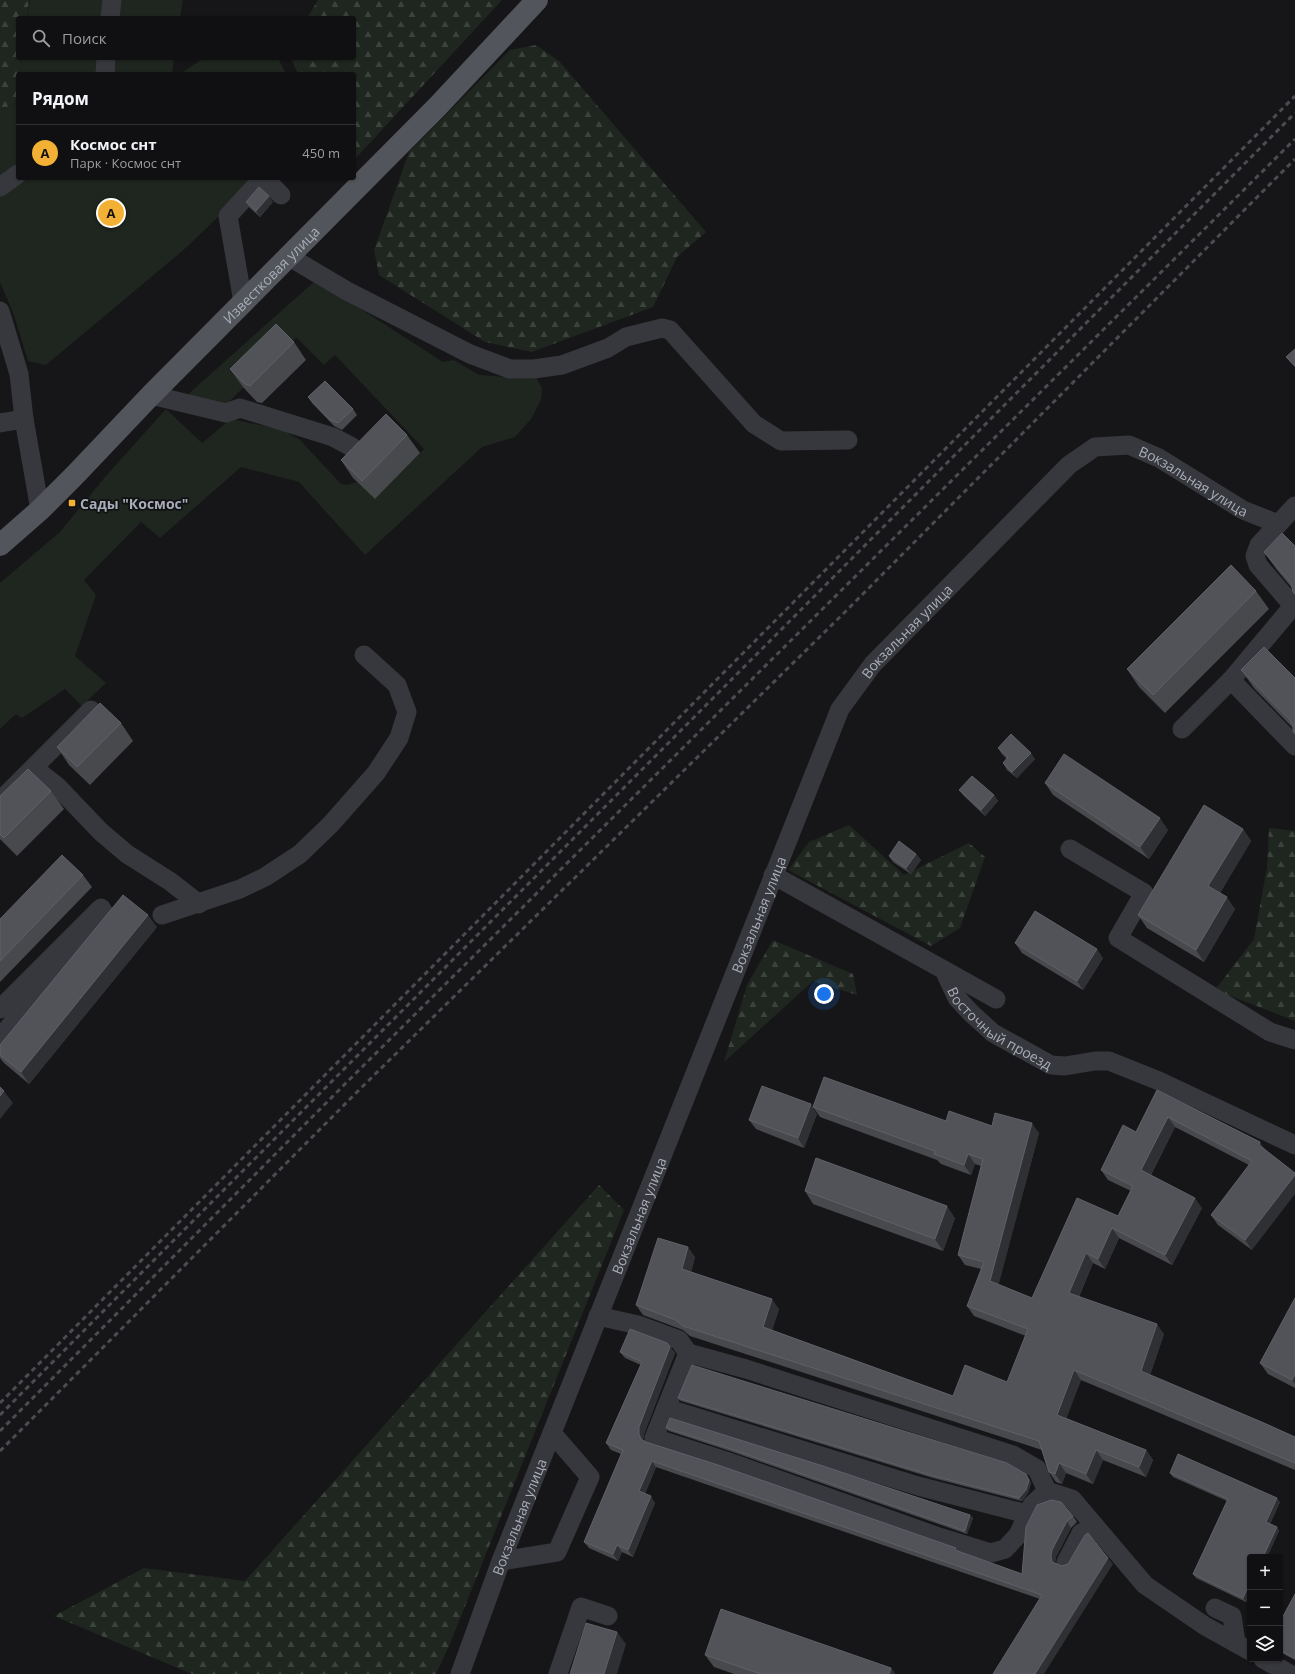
<!DOCTYPE html>
<html lang="ru">
<meta charset="utf-8">
<style>
body{margin:0;font-family:"Open Sans",sans-serif;background:#1e1e20;color:#f1f3f6}
.controls{position:absolute;right:12px;bottom:12px;display:grid;overflow:hidden;border-radius:4px;box-shadow:0 1px 3px #0004}
.controls button{width:36px;height:36px;display:grid;place-items:center;padding:0;border:0;border-bottom:1px solid #303032;background:#101012;color:#f1f3f6;font:20px sans-serif}
.you{position:absolute;left:824px;top:994px;width:14px;height:14px;margin:-10px;border:3px solid #fff;border-radius:50%;background:#1a73e8;box-shadow:0 0 0 6px #1a73e833}
.badge{display:grid;place-items:center;width:26px;height:26px;border-radius:50%;background:#f2b134;color:#111;font-size:13px;font-weight:700}
.pin{position:absolute;translate:-50% -50%;border:2px solid #fff;box-shadow:0 1px 4px #0006}
.list{margin:0;padding:0;list-style:none}
h2{display:flex;justify-content:space-between;align-items:center;height:52px;margin:0;padding:0 16px;font-size:17px}
h2 small{font-size:13px;font-weight:400;color:#9c9d9f}
.list li{display:grid;grid-template-columns:26px 1fr auto;gap:12px;align-items:center;box-sizing:border-box;height:56px;padding:0 16px;border-top:1px solid #303032}
.list b{display:block;font-size:15px;white-space:nowrap}
.list p{margin:0;font-size:13px;white-space:nowrap;color:#9c9d9f}
.list em{font-size:13px;font-style:normal;color:#9c9d9f}
.icon{flex:none;width:22px;height:22px;fill:none;stroke:currentColor;stroke-width:2;stroke-linecap:round;stroke-linejoin:round}
.map{position:relative;flex:none;width:1295px;height:1674px;overflow:hidden}
.search{position:absolute;background:#101012;box-shadow:0 1px 3px #0004;left:16px;top:16px;width:340px;height:44px;display:flex;align-items:center;gap:10px;box-sizing:border-box;padding:0 14px;border-radius:4px;color:#9c9d9f;font-size:15px}
.panel{position:absolute;background:#101012;box-shadow:0 1px 3px #0004;left:16px;top:72px;width:340px;height:108px;border-radius:4px}
.map>svg:first-child{display:block}
</style>
<div class="map">
<svg width="1295" height="1674" viewBox="0 0 1295 1674">
<defs>
<pattern id="forest-firs" width="22" height="20" patternUnits="userSpaceOnUse"><rect width="22" height="20" fill="#1e261f"/><path d="M5 1l3.5 6h-7zM16 11l3.5 6h-7z" fill="#3c433d"/></pattern>
</defs>
<rect width="100%" height="100%" fill="#161618"/>
<!-- forest -->
<path fill="url(#forest-firs)" d="M0,0H29L27,18H18V58H22L20,74H18L16,103L0,110Z
M318,0H502L354,160V74H298L291,58H354V18H307Z
M536,45L559,61L706,232L677,257L653,307L532,352L485,342L379,275L374,250L409,152L510,50Z
M849,825L904,875L969,843L985,857L960,928L931,946L788,870L809,842Z
M1269,828L1295,831V1021L1215,990L1254,939L1267,867Z
M773,940L853,974L857,995L813,981L724,1062L747,985Z
M599,1185L624,1210L449,1646L436,1674H192L54,1616L144,1568L245,1581Z"/>
<!-- garden -->
<path fill="#1e261f" d="M30,0H183L180,18H27Z
M22,58H174L172,74H20Z
M204,58H278L286,74H180Z
M18,89V178H258L187,247L46,365L28,361L14,315L0,282V110L16,103Z
M316,280L443,362L454,360L479,375L537,379L542,388L541,399L532,418L515,437L482,447L365,555L299,482L241,467L160,538L141,522L84,580L96,595L75,656L106,683L82,706L65,689L22,718L16,714L0,729V583L60,532L105,477L166,409L202,443L231,419L283,430L300,440L341,484L347,485L357,482L375,499L424,449L335,355L324,365L297,338L288,342L225,406L185,397Z"/>
<g fill="none" stroke-linecap="round" stroke-linejoin="round">
<!-- minor -->
<g stroke="#37383d" stroke-width="19">
<path d="M110,18L112,0"/>
<path d="M105,74L106,58"/>
<path d="M264,178L281,195"/>
<path d="M0,187L18,174"/>
<path d="M288,256L347,291L470,354L510,369H534L562,365L608,348L626,337L662,328L670,330L754,424L781,441L848,440"/>
<path d="M243,302L228,216L263,178"/>
<path d="M0,311L19,374L24,419L40,510"/>
<path d="M151,395L226,413L240,408L333,437L352,447"/>
<path d="M0,423L24,419"/>
<path d="M1295,506L1259,545L1255,556L1258,565L1295,608"/>
<path d="M1293,606L1231,680L1295,746"/>
<path d="M1182,729L1231,680"/>
<path d="M34,768L58,787L101,832L127,854L171,882L199,904"/>
<path d="M0,801L91,710"/>
<path d="M1070,849L1144,893L1118,938L1270,1032L1295,1040"/>
<path id="s1" d="M773,875L944,970L957,998L971,1013L993,1033L1051,1065L1065,1066L1095,1061H1109L1159,1081L1295,1145"/>
<path d="M162,915L240,889L265,877L300,854L331,824L376,773L399,738L407,712L397,685L364,655"/>
<path d="M944,970L996,999"/>
<path d="M0,1009L101,908L104,913L0,1038"/>
<path d="M598,1316L638,1325L679,1340L688,1353"/>
<path d="M666,1408L918,1486L1027,1514"/>
<path d="M1047,1491L1032,1505L1018,1535L1005,1549L991,1553L936,1536L726,1461L654,1438L688,1353L746,1369L1013,1455L1037,1469L1047,1491L1072,1499L1145,1585L1205,1626L1250,1651"/>
<path d="M501,1561L557,1552L590,1477L552,1433"/>
<path d="M1066,1562L1081,1533L1095,1526"/>
<path d="M1215,1608L1232,1616L1236,1643"/>
<path d="M1263,1659L1290,1674"/>
<path id="s2" d="M460,1674L501,1561L840,709L873,664L1069,465L1095,447L1129,445L1159,458L1243,510L1278,524"/>
<path d="M558,1674L581,1607L608,1616"/>
</g>
<!-- major -->
<path stroke="#53555c" stroke-width="22" id="s3" d="M0,545L40,510L75,475L151,395L438,106L537,0"/>
<!-- rail -->
<path stroke="#4a4c52" stroke-width="3" stroke-dasharray="5 4" stroke-linecap="butt" d="M0,1403L1295,96
M0,1415L1295,113
M0,1431L348,1081L1295,139
M0,1451L359,1090L846,611L1295,159"/>
</g>
<!-- wall -->
<path fill="#47494d" d="M246,202H273L260,217L250,208Z
M294,342L306,360L262,403L257,402L243,387L230,369Z
M1295,349V367L1291,363L1286,357Z
M308,397L353,409L357,415L342,430L334,426L312,403Z
M407,435L420,453L375,499L353,478L341,460Z
M1295,546V595L1293,592L1292,588L1277,570L1264,552Z
M1256,591L1269,609L1165,713L1139,687L1127,669Z
M1241,670L1295,678V734L1293,731V728L1254,688Z
M121,723L133,741L90,785L69,765L57,747Z
M998,748L1035,759L1017,778L1007,770L1003,763L1007,759L1002,754Z
M1045,783L1168,830L1149,859L1053,795Z
M959,790L994,795L998,801L985,816L964,796Z
M51,791L64,809L17,856L0,839V796Z
M1243,829L1251,841L1220,893L1235,909L1204,962L1147,928L1138,915Z
M916,854L921,860L911,874L893,862L889,856Z
M83,875L92,887L0,982V919Z
M157,927L29,1084L4,1063L0,1058V1045Z
M1015,943L1103,958L1083,990L1022,953Z
M1157,1090L1260,1142L1252,1250L1218,1225L1211,1215L1249,1165L1175,1127L1151,1175L1202,1208L1172,1265L1119,1238L1105,1269L1093,1263L1079,1297L1164,1334L1150,1375L1295,1437V1470L1081,1380L1066,1418L1146,1450L1153,1460L1146,1477L1103,1460L1093,1484L1066,1473L1062,1484L1056,1482L1049,1472L1042,1450L690,1336L683,1330L643,1315L636,1305L695,1257L691,1272L779,1309L772,1330L953,1396L1007,1382L1026,1336L974,1316L967,1306L981,1269L965,1265L958,1255L981,1166L975,1164L971,1175L941,1164L937,1160L820,1117L813,1107L946,1121L992,1126L1039,1133L998,1285L1032,1298L1118,1216L1131,1191L1108,1180L1101,1170L1136,1132Z
M817,1114L804,1148L756,1129L749,1120Z
M805,1191L955,1218L943,1251L813,1204Z
M1295,1298V1388L1268,1374L1260,1363Z
M667,1343L675,1353L644,1434L643,1440L646,1442L957,1551L1022,1574L1026,1527L1073,1516L1077,1522L1071,1528L1056,1557L1055,1563L1062,1566L1113,1564L1040,1599L656,1467L645,1494L655,1503L633,1557L622,1552L618,1561L589,1548L584,1542L621,1454L611,1450L606,1443L641,1365L625,1358L620,1352Z
M678,1398L1028,1477L1031,1483L1028,1493L1022,1501L933,1478L681,1401Z
M666,1428L970,1515L973,1518L967,1534L730,1451L669,1431Z
M1170,1473L1280,1502L1270,1524L1277,1527L1279,1531L1267,1557H1250V1594L1246,1602L1196,1578L1193,1574L1227,1501L1173,1477Z
M1295,1594V1660L1280,1652V1622Z
M705,1655L891,1668L895,1674H734L714,1667Z"/>
<!-- shaded-wall -->
<path fill="#2f3033" d="M269,196L273,202L260,217L256,211Z
M1031,753L1035,759L1017,778L1012,772Z
M994,795L998,801L985,816L981,810Z
M1160,818L1168,830L1149,859L1140,847Z
M1243,829L1251,841L1217,898L1208,886Z
M916,854L921,860L911,874L906,868Z
M1227,897L1235,909L1204,962L1196,950Z
M148,915L157,927L29,1084L21,1072Z
M1097,949L1103,958L1083,990L1077,981Z
M4,1091L13,1103L0,1119V1096Z
M811,1104L817,1114L804,1148L798,1138Z
M1168,1117L1175,1127L1148,1180L1141,1170Z
M1032,1123L1039,1133L997,1291L990,1281Z
M1260,1142L1267,1152L1259,1145Z
M968,1154L975,1164L971,1175L964,1165Z
M1295,1175V1194L1252,1250L1245,1240Z
M1195,1198L1202,1208L1172,1265L1165,1255Z
M947,1206L955,1218L943,1251L935,1239Z
M1112,1228L1119,1238L1105,1269L1098,1259Z
M688,1247L695,1257L689,1279L682,1269Z
M1086,1253L1093,1263L1076,1303L1069,1293Z
M772,1299L779,1309L770,1337L763,1327Z
M1157,1324L1164,1334L1148,1381L1141,1371Z
M670,1347L675,1353L644,1434L643,1440L641,1439L639,1434V1427Z
M1074,1370L1081,1380L1064,1425L1057,1415Z
M1295,1375V1384L1292,1380Z
M1096,1450L1103,1460L1093,1484L1086,1474Z
M1146,1450L1153,1460L1146,1477L1139,1467Z
M652,1461L656,1467L643,1498L639,1491Z
M1059,1463L1066,1473L1062,1484L1055,1474Z
M1026,1474L1031,1483L1028,1493L1022,1501L1019,1498Z
M651,1496L655,1503L633,1557L628,1550Z
M1277,1498L1280,1502L1269,1526L1266,1522Z
M970,1515L973,1518L967,1534L965,1531Z
M1067,1521L1071,1528L1056,1557L1055,1563L1052,1562L1051,1556L1052,1550Z
M1277,1527L1279,1531L1267,1557H1263Z
M617,1545L622,1552L618,1561L613,1554Z
M1108,1558L1113,1564L1044,1674H1035Z
M1250,1583V1594L1246,1602L1243,1598Z
M617,1632L626,1644L617,1674H604Z
M891,1668L895,1674H889Z"/>
<!-- building -->
<path fill="#525359" stroke="#5f6168" d="M259,187L269,196L256,211L246,202Z
M276,324L294,342L250,386L245,384L230,369Z
M1295,349V366L1286,357Z
M325,381L353,409L338,423L330,420L308,397Z
M386,414L407,435L362,481L341,460Z
M1282,533L1295,546V594L1293,592L1291,583L1264,552Z
M1231,565L1256,591L1153,695L1127,669Z
M1264,647L1295,678V734L1293,731V726L1290,720L1241,670Z
M100,703L121,723L77,767L57,747Z
M1011,734L1031,753L1012,772L1003,763L1008,757L998,748Z
M1064,754L1160,818L1140,847L1045,783Z
M28,769L51,791L4,838L0,834V796Z
M972,776L994,795L981,810L959,790Z
M1204,805L1243,829L1208,886L1227,897L1196,950L1138,915Z
M899,841L916,854L906,868L889,856Z
M62,855L83,875L0,961V919Z
M123,895L148,915L21,1072L0,1055V1045Z
M1035,911L1097,949L1077,981L1015,943Z
M824,1077L946,1121L949,1111L992,1126L995,1113L1032,1123L990,1281L1032,1298L1077,1198L1118,1216L1133,1186L1101,1170L1123,1125L1136,1132L1157,1090L1260,1142L1259,1145L1295,1173V1175L1245,1240L1211,1215L1252,1161L1168,1117L1141,1170L1195,1198L1165,1255L1112,1228L1098,1259L1086,1253L1069,1293L1157,1324L1141,1371L1264,1423L1295,1437V1463L1074,1370L1057,1415L1146,1450L1139,1467L1096,1450L1086,1474L1059,1463L1055,1474L1049,1472L1039,1441L683,1326L676,1320L636,1305L658,1238L688,1247L682,1269L772,1299L763,1327L953,1396L965,1365L1007,1382L1028,1329L967,1306L984,1262L958,1255L983,1159L968,1154L964,1165L934,1154L935,1151L813,1107Z
M762,1086L811,1104L798,1138L749,1120Z
M0,1087L4,1091L0,1096Z
M816,1158L947,1206L935,1239L805,1191Z
M1295,1298V1375L1292,1380L1260,1363Z
M630,1329L667,1343L670,1347L639,1427V1434L641,1439L646,1442L718,1465L956,1548L955,1550L1022,1574L1026,1527L1037,1505L1051,1500L1061,1502L1073,1516L1067,1521L1052,1550L1051,1556L1052,1562L1062,1566L1068,1564L1085,1535L1088,1533L1108,1558L1035,1674H993L1042,1595L652,1461L639,1491L651,1496L628,1550L617,1545L613,1554L584,1542L623,1450L606,1443L642,1362L620,1352Z
M692,1365L1007,1463L1026,1474L1029,1480L1026,1490L1019,1498L930,1475L678,1398Z
M670,1418L823,1466L970,1515L965,1531L728,1448L666,1428Z
M1178,1454L1277,1498L1266,1522L1277,1527L1263,1557H1250V1583L1243,1598L1193,1574L1228,1499L1170,1473Z
M1295,1594V1657L1294,1658L1280,1650V1622Z
M721,1609L891,1668L889,1674H761L705,1655Z
M586,1623L617,1632L604,1674H570Z"/>
<!-- markers -->
<rect fill="#f2b134" stroke="#111113" stroke-width="1.5" x="68" y="499" width="8" height="8" rx="2"/>
<g text-anchor="middle" dominant-baseline="central" stroke-width="3.5" stroke-linejoin="round" paint-order="stroke">
<!-- street labels -->
<g font-size="14" fill="#a8adb8" stroke="#111113">
<text stroke="none"><textPath href="#s3" startOffset="383">Известковая улица</textPath></text>
<text stroke="none"><textPath href="#s2" startOffset="1512">Вокзальная улица</textPath></text>
<text stroke="none"><textPath href="#s2" startOffset="1140">Вокзальная улица</textPath></text>
<text stroke="none"><textPath href="#s2" startOffset="816">Вокзальная улица</textPath></text>
<text stroke="none"><textPath href="#s1" startOffset="279">Восточный проезд</textPath></text>
<text stroke="none"><textPath href="#s2" startOffset="492">Вокзальная улица</textPath></text>
<text stroke="none"><textPath href="#s2" startOffset="168">Вокзальная улица</textPath></text>
</g>
<!-- poi labels -->
<g font-size="14" font-weight="bold" fill="#a8adb8" stroke="#111113" text-anchor="start">
<text x="80" y="503">Сады "Космос"</text>
</g>
</g>
</svg>
<div class="controls">
<button>+</button>
<button>−</button>
<button><svg class="icon" aria-label="layers" viewBox="0 0 24 24"><path d="M12 4l9 5-9 5-9-5zM3 14l9 5 9-5"/></svg></button>
</div>
<div class="you"></div>
<div class="pin badge" style="left:111px;top:213px">A</div>
<div class="search"><svg class="icon" aria-label="search" viewBox="0 0 24 24"><circle cx="10" cy="10" r="6"/><path d="M15 15l6 6"/></svg>Поиск</div>
<section class="panel">
<h2>Рядом<small></small></h2>
<ul class="list">
<li><span class="badge">A</span><div><b>Космос снт</b><p>Парк · Космос снт</p></div><em>450 m</em></li>
</ul>
</section>
</div>
